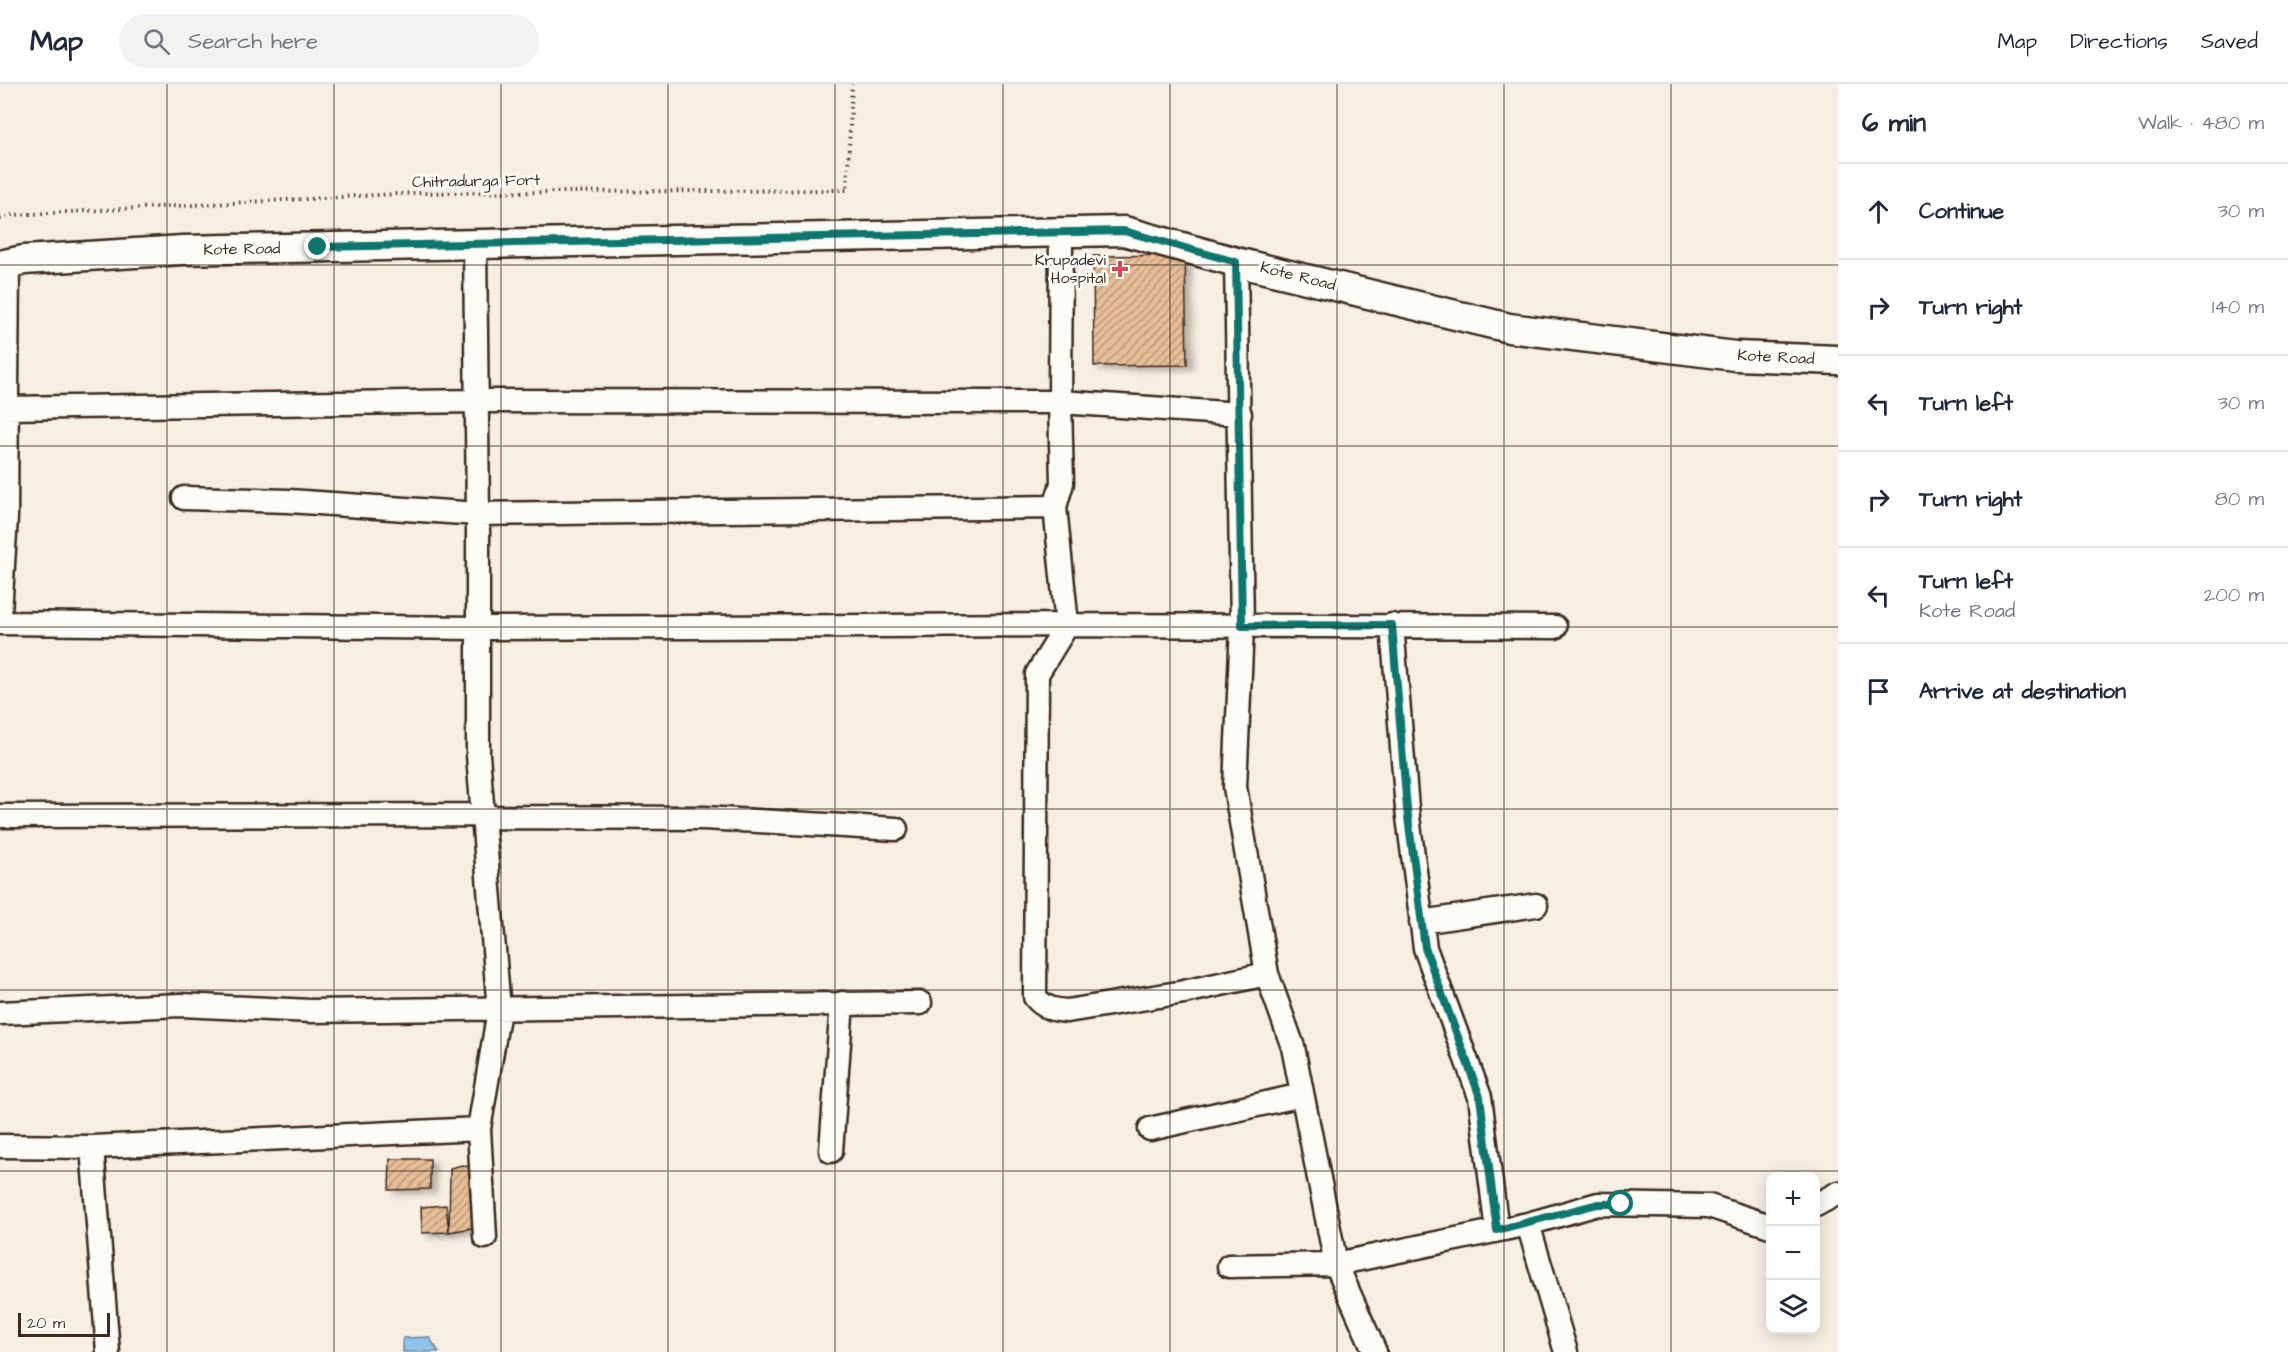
<!DOCTYPE html>
<meta charset="utf-8">
<style>
body{margin:0;font-family:"Architects Daughter",sans-serif;background:#f2f2f3;color:#1f2937}
.controls{position:absolute;right:18px;bottom:18px;display:grid;overflow:hidden;border-radius:12px;box-shadow:0 3px 15px #0003}
.controls button{width:54px;height:54px;display:grid;place-items:center;padding:0;border:0;border-bottom:2px solid #e0e1e3;background:#fff;color:#1f2937;font:30px sans-serif}
.scale{position:absolute;left:18px;bottom:15px;width:92px;box-sizing:border-box;padding-left:6px;border:3px solid #3b2a1e;border-top:0;font-size:16px;line-height:21px;white-space:nowrap;color:#3b2a1e;-webkit-text-stroke:4px #fdfcf7;paint-order:stroke}
.stop{position:absolute;width:18px;height:18px;margin:-14px;border:4px solid #0f766e;border-radius:50%;background:#fff}
.stop.end{background:#0f766e;border-color:#fff;box-shadow:0 2px 6px #0008}
.list{margin:0;padding:0;list-style:none}
h2{display:flex;justify-content:space-between;align-items:center;height:78px;margin:0;padding:0 24px;font-size:26px}
h2 small{font-size:20px;font-weight:400;color:#747a83}
.list li{display:grid;grid-template-columns:39px 1fr auto;gap:18px;align-items:center;box-sizing:border-box;height:96px;padding:0 24px;border-top:2px solid #e0e1e3}
.list b{display:block;font-size:22px;white-space:nowrap}
.list p{margin:0;font-size:20px;white-space:nowrap;color:#747a83}
.list em{font-size:20px;font-style:normal;color:#747a83}
.icon{flex:none;width:33px;height:33px;fill:none;stroke:currentColor;stroke-width:2;stroke-linecap:round;stroke-linejoin:round}
.map{position:relative;flex:none;width:1838px;height:1268px;overflow:hidden}
header{display:flex;align-items:center;gap:36px;box-sizing:border-box;height:84px;padding:0 30px;background:#fff;border-bottom:2px solid #e0e1e3}
header strong{font-size:28px}
nav{display:flex;gap:33px;margin-inline-start:auto;font-size:21px}
.search{width:420px;height:54px;background:#f2f2f3;display:flex;align-items:center;gap:15px;box-sizing:border-box;padding:0 21px;border-radius:33px;color:#747a83;font-size:22px}
main{display:flex}
aside{flex:1;background:#fff}
.map>svg:first-child{display:block}
</style>
<header>
<strong>Map</strong>
<div class="search"><svg class="icon" aria-label="search" viewBox="0 0 24 24"><circle cx="10" cy="10" r="6"/><path d="M15 15l6 6"/></svg>Search here</div>
<nav><a>Map</a><a>Directions</a><a>Saved</a></nav>
</header>
<main>
<div class="map">
<svg width="1838" height="1268" viewBox="0 0 1838 1268">
<defs>
<pattern id="building-hatch" width="6" height="6" patternUnits="userSpaceOnUse" patternTransform="scale(1.5)"><rect width="6" height="6" fill="#e6bd96"/><path d="M-1 1l2-2M0 6l6-6M5 7l2-2" fill="none" stroke="#bc9a7a"/></pattern>
<filter id="shadow"><feDropShadow dx="6" dy="4" stdDeviation="3" flood-color="#0004"/></filter>
</defs>
<rect width="100%" height="100%" fill="#f8efe4"/>
<filter id="ink" filterUnits="userSpaceOnUse"><feTurbulence type="fractalNoise" baseFrequency=".0167" numOctaves="2"/><feDisplacementMap in="SourceGraphic" scale="12" xChannelSelector="R" yChannelSelector="G"/><feConvolveMatrix kernelMatrix="1 2 1 2 8 2 1 2 1" color-interpolation-filters="sRGB"/></filter>
<g filter="url(#ink)">
<!-- water -->
<path fill="#8fc3ec" stroke="#6d869a" stroke-width="1.5" d="M429,1253L439,1268H403V1254Z"/>
<!-- building -->
<path fill="url(#building-hatch)" stroke="#3b2a1e" stroke-width="1.5" filter="url(#shadow)" d="M1185,171L1187,281L1094,282L1093,172Z
M390,1075H430V1105L389,1106Z
M462,1081L475,1085L478,1143L449,1148L450,1084Z
M446,1121L449,1148L422,1149L421,1123Z"/>
<g fill="none" stroke-linecap="round" stroke-linejoin="round">
<!-- minor casing -->
<g stroke="#3b2a1e" stroke-width="27">
<path id="minor" d="M1061,148L1060,318L1062,399L1055,423L1067,541L1037,590L1035,913C1044,924 1053,926 1067,927L1184,908L1267,890
M475,160L478,430V671L499,926L479,1045L485,1153
M1236,178L1242,542L1235,703L1267,890L1293,963L1336,1180L1375,1268
M7,324L478,317L1060,318L1240,330
M184,414L289,417L478,430L1055,423
M0,529L6,433L8,179
M0,539L478,544L1067,541L1555,543
M1392,541L1407,725L1425,864L1480,1013L1497,1146
M0,732L483,731L486,733L704,734L896,745
M1421,838L1536,821
M0,929L181,921L311,927L920,919
M1150,1045L1302,1011
M0,1062L92,1063L479,1045
M92,1063L108,1268
M831,1067L842,919
M1816,1121L1838,1109
M1528,1140L1566,1268
M1229,1182L1336,1180L1528,1140L1598,1120L1709,1122L1770,1142"/>
</g>
<!-- tertiary casing -->
<g stroke="#3b2a1e" stroke-width="33">
<path id="tertiary" d="M0,181L24,176L183,166L1124,147L1236,178L1509,244L1735,272L1838,276"/>
</g>
<!-- path -->
<path stroke="#3b2a1e" stroke-width="4" stroke-dasharray="1.5 4.5" stroke-linecap="butt" d="M0,135L12,131L414,109L847,106L852,0"/>
<!-- minor -->
<use href="#minor" stroke="#fdfcf7" stroke-width="22"/>
<!-- tertiary -->
<use href="#tertiary" stroke="#fdfcf7" stroke-width="28"/>
</g>
</g>
<g fill="none" stroke-linecap="round" stroke-linejoin="round" filter="url(#ink)">
<!-- route -->
<path stroke="#0f766e" stroke-width="8" d="M318,163L1124,147L1236,178L1242,542L1392,541L1407,725L1425,864L1480,1013L1497,1146L1598,1120H1621"/>
</g>
<!-- grid -->
<path fill="none" stroke="#3b2a1e" stroke-width="1.5" stroke-opacity="0.55" d="M167,0V1268M334,0V1268M501,0V1268M668,0V1268M835,0V1268M1003,0V1268M1170,0V1268M1337,0V1268M1504,0V1268M1671,0V1268M0,181H1838M0,362H1838M0,543H1838M0,725H1838M0,906H1838M0,1087H1838"/>
<!-- markers -->
<path fill="#d1495b" stroke="#fdfcf7" stroke-width="2" d="M1117 176h6v6h6v6h-6v6h-6v-6h-6v-6h6z"/>
<g text-anchor="middle" dominant-baseline="central" stroke-width="6" stroke-linejoin="round" paint-order="stroke">
<!-- street labels -->
<g font-size="16" fill="#3b2a1e" stroke="#fdfcf7">
<text transform="translate(476 97) rotate(-1)">Chitradurga Fort</text>
<text transform="translate(242 165) rotate(-1)">Kote Road</text>
<text transform="translate(1298 192) rotate(14)">Kote Road</text>
<text transform="translate(1776 273) rotate(3)">Kote Road</text>
</g>
<!-- poi labels -->
<g font-size="16" fill="#3b2a1e" stroke="#fdfcf7" text-anchor="end">
<text x="1106" y="176">Krupadevi<tspan x="1106" dy="18">Hospital</tspan></text>
</g>
</g>
</svg>
<div class="controls">
<button>+</button>
<button>−</button>
<button><svg class="icon" aria-label="layers" viewBox="0 0 24 24"><path d="M12 4l9 5-9 5-9-5zM3 14l9 5 9-5"/></svg></button>
</div>
<div class="scale">20 m</div>
<div class="stop" style="left:1621px;top:1120px"></div>
<div class="stop end" style="left:318px;top:163px"></div>
</div>
<aside>
<h2>6 min<small>Walk · 480 m</small></h2>
<ul class="list">
<li><svg class="icon" aria-label="ahead" viewBox="0 0 24 24"><path d="M12 20V5M6 11l6-6 6 6"/></svg><div><b>Continue</b></div><em>30 m</em></li>
<li><svg class="icon" aria-label="right" viewBox="0 0 24 24"><path d="M7 20v-9h11M14 6l5 5-5 5"/></svg><div><b>Turn right</b></div><em>140 m</em></li>
<li><svg class="icon" aria-label="left" viewBox="0 0 24 24"><path d="M17 20v-9H6M10 6l-5 5 5 5"/></svg><div><b>Turn left</b></div><em>30 m</em></li>
<li><svg class="icon" aria-label="right" viewBox="0 0 24 24"><path d="M7 20v-9h11M14 6l5 5-5 5"/></svg><div><b>Turn right</b></div><em>80 m</em></li>
<li><svg class="icon" aria-label="left" viewBox="0 0 24 24"><path d="M17 20v-9H6M10 6l-5 5 5 5"/></svg><div><b>Turn left</b><p>Kote Road</p></div><em>200 m</em></li>
<li><svg class="icon" aria-label="arrive" viewBox="0 0 24 24"><path d="M6 21V4h12l-3 4 3 4H6"/></svg><div><b>Arrive at destination</b></div></li>
</ul>
</aside>
</main>
